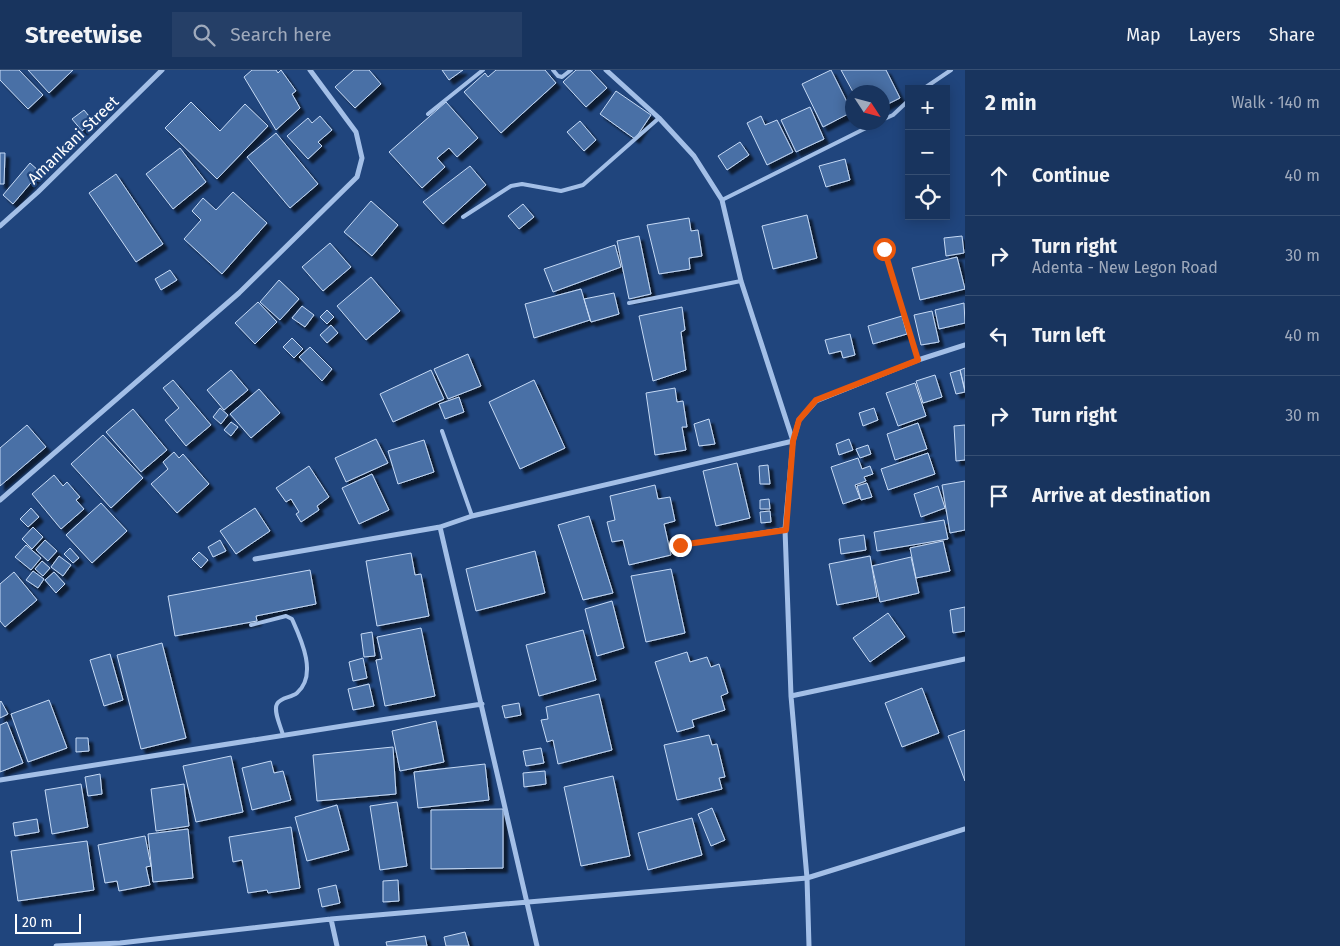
<!DOCTYPE html>
<meta charset="utf-8">
<style>
body{margin:0;font-family:"Fira Sans",sans-serif;background:#253f67;color:#f1f3f6}
.controls{position:absolute;right:15px;top:15px;display:grid;overflow:hidden;border-radius:0px;box-shadow:0 2px 12px #0003}
.controls button{width:45px;height:45px;display:grid;place-items:center;padding:0;border:0;border-bottom:1px solid #364f73;background:#18345e;color:#f1f3f6;font:25px sans-serif}
.compass{position:absolute;left:845px;top:15px;width:45px;height:45px;border-radius:50%;background:#18345e;box-shadow:0 2px 12px #0003;rotate:126deg}
.scale{position:absolute;left:15px;bottom:12px;width:66px;box-sizing:border-box;padding-left:5px;border:2px solid #fff;border-top:0;font-size:14px;line-height:18px;white-space:nowrap;color:#fff;-webkit-text-stroke:4px #20457d;paint-order:stroke}
.stop{position:absolute;width:15px;height:15px;margin:-11px;border:4px solid #ea580c;border-radius:50%;background:#fff}
.stop.end{background:#ea580c;border-color:#fff;box-shadow:0 1px 5px #0008}
.list{margin:0;padding:0;list-style:none}
h2{display:flex;justify-content:space-between;align-items:center;height:65px;margin:0;padding:0 20px;font-size:21px}
h2 small{font-size:16px;font-weight:400;color:#9faabc}
.list li{display:grid;grid-template-columns:32px 1fr auto;gap:15px;align-items:center;box-sizing:border-box;height:80px;padding:0 20px;border-top:1px solid #364f73}
.list b{display:block;font-size:19px;white-space:nowrap}
.list p{margin:0;font-size:16px;white-space:nowrap;color:#9faabc}
.list em{font-size:16px;font-style:normal;color:#9faabc}
.icon{flex:none;width:28px;height:28px;fill:none;stroke:currentColor;stroke-width:2;stroke-linecap:round;stroke-linejoin:round}
.map{position:relative;flex:none;width:965px;height:876px;overflow:hidden}
header{display:flex;align-items:center;gap:30px;box-sizing:border-box;height:70px;padding:0 25px;background:#18345e;border-bottom:1px solid #364f73}
header strong{font-size:24px}
nav{display:flex;gap:28px;margin-inline-start:auto;font-size:18px}
.search{width:350px;height:45px;background:#253f67;display:flex;align-items:center;gap:12px;box-sizing:border-box;padding:0 18px;border-radius:0px;color:#9faabc;font-size:19px}
main{display:flex}
aside{flex:1;background:#18345e}
.map>svg:first-child{display:block}
</style>
<header>
<strong>Streetwise</strong>
<div class="search"><svg class="icon" aria-label="search" viewBox="0 0 24 24"><circle cx="10" cy="10" r="6"/><path d="M15 15l6 6"/></svg>Search here</div>
<nav><a>Map</a><a>Layers</a><a>Share</a></nav>
</header>
<main>
<div class="map">
<svg width="965" height="876" viewBox="0 0 965 876">
<defs>
<filter id="shadow"><feDropShadow dx="4.5" dy="4.5" stdDeviation="1" flood-color="#0009"/></filter>
</defs>
<rect width="100%" height="100%" fill="#20457d"/>
<!-- building -->
<path fill="#486fa6" stroke="#c6daf5" filter="url(#shadow)" d="M0,0H19L43,25L28,39L0,10Z
M28,0H73L49,23Z
M252,0H276L278,3L281,0L296,21L292,24L300,38L276,60L244,7Z
M354,0H369L381,14L355,38L335,17Z
M442,0H463L449,10Z
M496,0H545L556,13L501,63L464,22L485,3L488,7Z
M576,0H590L607,18L586,37L563,12Z
M831,0L852,42L823,57L802,14Z
M841,0H886L900,28L882,37V22H853Z
M616,21L651,45L635,69L600,44Z
M191,32L220,61L245,34L268,56L217,109L165,58Z
M446,32L478,68L457,87L449,78L437,88L445,97L422,118L389,82Z
M810,37L824,69L796,82L781,50Z
M84,40L93,51L82,61L72,49Z
M320,46L332,60L318,72L322,76L308,89L287,66L308,48L312,53Z
M761,46L765,55L777,50L793,82L767,95L747,53Z
M580,51L596,70L584,81L567,62Z
M276,63L318,114L290,138L247,87Z
M740,72L749,85L727,100L718,86Z
M180,78L206,112L173,139L146,104Z
M0,83H5L4,114H0Z
M845,89L850,110L826,117L819,96Z
M30,93L40,102L13,134L3,125Z
M470,96L486,115L443,154L423,132Z
M116,104L163,174L136,192L89,123Z
M233,122L267,153L222,204L184,169L201,150L192,141L203,128L216,140Z
M371,131L398,155L372,186L344,162Z
M523,134L534,147L519,159L508,146Z
M807,145L817,188L773,199L762,156Z
M689,148L691,161L698,160L702,186L689,188L690,199L659,204L647,155Z
M639,166L651,224L629,229L617,171Z
M962,166L964,183L946,186L944,168Z
M330,173L351,197L323,221L302,197Z
M615,175L621,197L553,222L544,199Z
M957,187L965,219L920,230L912,198Z
M170,200L177,210L161,220L155,209Z
M371,207L400,241L366,270L337,236Z
M279,210L299,229L280,250L260,232Z
M581,219L590,250L534,268L525,234Z
M614,223L619,244L591,252L584,229Z
M258,232L277,252L255,274L235,253Z
M964,233L965,253L939,259L935,240Z
M302,236L314,245L305,257L292,248Z
M682,237L685,260L681,262L686,300L653,311L639,246Z
M327,240L334,247L327,254L320,247Z
M932,241L939,272L921,275L914,245Z
M902,246L907,264L873,274L868,256Z
M331,255L338,263L327,273L320,265Z
M850,264L855,285L843,288L841,281L829,284L825,270Z
M292,268L303,279L294,288L283,277Z
M310,277L332,299L322,311L299,287Z
M468,284L481,316L448,329L434,299Z
M965,298V320L960,300Z
M231,300L248,320L224,340L207,320Z
M431,300L444,329L393,352L380,324Z
M960,300L965,322L956,324L950,303Z
M935,305L942,327L923,333L916,311Z
M173,310L211,355L186,376L165,350L179,338L163,318Z
M534,310L565,378L520,399L489,332Z
M915,313L926,346L898,356L886,323Z
M675,318L677,332L683,331L687,357H682L686,380L655,385L646,323Z
M259,319L280,343L251,368L230,344Z
M459,327L464,342L445,349L439,334Z
M220,338L228,345L221,354L213,347Z
M874,338L878,350L863,356L859,343Z
M133,339L167,380L141,402L106,362Z
M709,349L715,374L699,376L694,354Z
M231,352L238,357L231,366L224,360Z
M918,353L927,379L895,390L887,364Z
M27,355L46,377L0,416V378Z
M965,355V390L956,391L954,356Z
M103,365L143,408L111,438L71,394Z
M376,369L388,393L346,412L335,388Z
M849,369L853,380L839,385L836,374Z
M424,370L434,402L398,414L388,381Z
M868,375L871,384L860,388L856,379Z
M174,382L179,388L183,384L209,414L177,443L151,414L168,399L163,392Z
M928,383L935,404L888,420L881,399Z
M858,388L862,399L870,396L873,404L864,407L866,411L855,415L860,428L843,434L831,397Z
M737,393L750,448L716,456L703,401Z
M768,395L770,414H760L759,396Z
M309,396L329,427L317,436L319,440L301,452L296,444L299,442L291,429L286,432L276,418Z
M372,404L389,440L359,454L342,418Z
M54,405L63,416L67,412L80,427L76,430L84,439L61,459L32,424Z
M965,411V460L950,463L942,415Z
M867,413L872,427L861,430L857,416Z
M655,415L658,429L670,427L675,451L664,454L671,485L629,495L623,470L612,472L607,452L615,450L610,426Z
M938,416L945,438L921,447L914,424Z
M769,429L770,439H760V430Z
M101,433L127,461L92,493L66,465Z
M31,438L39,447L28,457L20,449Z
M255,438L270,461L236,484L220,461Z
M770,441L771,452L761,453L760,442Z
M589,446L613,523L583,530L558,455Z
M944,450L948,469L877,481L874,462Z
M33,457L43,467L32,479L22,469Z
M864,465L866,480L841,484L839,469Z
M45,470L57,481L48,491L36,480Z
M220,470L226,481L213,487L208,477Z
M943,471L950,501L916,508L910,478Z
M26,475L41,488L31,500L15,487Z
M70,478L79,488L73,493L64,484Z
M535,481L545,523L476,541L466,499Z
M199,482L208,490L201,498L192,489Z
M411,483L415,505L421,504L429,546L377,556L366,491Z
M59,486L71,495L63,506L51,497Z
M870,486L877,527L837,535L829,494Z
M911,487L919,523L880,532L872,496Z
M42,491L50,498L43,506L35,499Z
M671,499L685,563L646,572L631,506Z
M310,500L316,534L256,546L257,551L175,566L168,526Z
M33,501L44,509L38,518L26,510Z
M14,502L37,530L5,557L0,551V514Z
M54,502L65,514L56,523L45,510Z
M612,531L624,578L597,586L585,539Z
M965,537V561L953,563L950,540Z
M888,543L905,567L870,592L853,568Z
M421,558L435,626L385,636L376,590L382,589L377,567Z
M583,560L596,610L539,626L526,575Z
M372,562L375,586L364,587L361,564Z
M162,573L186,668L141,679L117,585Z
M687,582L690,592L707,587L711,597L719,594L728,623L721,626L725,640L692,650L694,657L677,662L655,592Z
M110,584L123,630L104,636L90,590Z
M363,588L367,608L353,611L349,592Z
M369,614L374,636L353,640L348,619Z
M922,618L939,663L902,677L885,633Z
M599,624L612,680L558,694L553,670L547,672L541,650L548,649L546,637Z
M49,630L67,678L28,692L11,644Z
M1,631L8,644L0,648V632Z
M519,633L521,645L505,648L502,636Z
M436,651L444,692L400,701L392,661Z
M7,652L23,693L0,702V655Z
M965,660V711L948,666Z
M709,665L712,675L717,674L725,707L719,708L722,719L677,730L664,675Z
M76,668H88L89,681L76,682Z
M393,677L396,724L317,731L313,685Z
M541,678L544,693L526,696L523,681Z
M231,686L243,742L196,752L183,696Z
M271,691L274,703L283,701L291,730L252,740L242,698Z
M485,694L489,730L418,738L414,702Z
M545,701L546,714L524,717L523,703Z
M100,704L102,724L88,726L85,707Z
M613,706L630,786L581,796L564,717Z
M81,714L88,757L52,764L45,720Z
M184,714L189,756L156,761L151,719Z
M397,732L407,796L380,800L370,736Z
M337,735L349,780L307,791L295,747Z
M712,738L725,770L711,776L698,744Z
M503,739V798L431,799V740Z
M692,748L702,785L648,800L638,763Z
M37,749L39,762L15,766L13,753Z
M291,757L300,818L268,823L267,820L248,823L242,790L233,792L229,767Z
M188,759L193,808L153,812L148,764Z
M145,766L151,796L146,797L150,815L119,821L117,811L105,813L98,775Z
M87,771L94,820L18,831L11,781Z
M398,810L399,831L383,832V811Z
M336,815L340,833L322,837L318,819Z
M465,862L469,876H446L444,867Z
M425,866L427,876H387L386,872Z"/>
<g fill="none" stroke-linecap="round" stroke-linejoin="round">
<!-- service -->
<path stroke="#a3bfe7" stroke-width="4" d="M553,0L558,6L562,7L571,0
M923,19L951,0
M428,44L483,0
M882,50L893,45L909,30
M722,130L878,52
M463,147L511,116L522,114L561,121L583,115L659,48
M884,179L918,290
M629,233L741,211
M442,361L472,446
M680,475L785,459
M251,555L286,546L292,549C301,569 318,605 297,623C291,628 281,627 277,634C273,641 281,657 283,665"/>
<!-- minor -->
<path stroke="#a3bfe7" stroke-width="5" d="M0,156L38,122L162,0
M0,430L239,223L357,107L362,88L356,62L310,0
M440,457L537,876
M255,489L440,457L472,446L793,371L741,211L722,130L694,86L659,48L606,0
M791,626L965,589
M0,710L482,634
M331,849L337,876
M56,876L120,873L331,849L807,808L965,759
M809,876L807,808L791,626L785,459L793,371L799,350L816,331L918,290L965,275"/>
</g>
<g fill="none" stroke-linecap="round" stroke-linejoin="round">
<!-- route -->
<path stroke="#ea580c" stroke-width="6" d="M680,475L786,460L793,371L799,350L816,330L918,290L884,179"/>
</g>
<g text-anchor="middle" dominant-baseline="central" stroke-width="4.5" stroke-linejoin="round" paint-order="stroke">
<!-- street labels -->
<g font-size="16" fill="#fff" stroke="#20457d">
<text transform="translate(73 70) rotate(-44)">Amankani Street</text>
</g>
</g>
</svg>
<div class="controls">
<button>+</button>
<button>−</button>
<button><svg class="icon" aria-label="locate" viewBox="0 0 24 24"><circle cx="12" cy="12" r="6"/><path d="M12 2v4M12 18v4M2 12h4M18 12h4"/></svg></button>
</div>
<svg class="compass" viewBox="-18 -18 36 36"><path d="M0-13l5 13h-10z" fill="#e53935"/><path d="M0 13l5-13h-10z" fill="#9faabc"/></svg>
<div class="scale">20 m</div>
<div class="stop" style="left:884px;top:179px"></div>
<div class="stop end" style="left:680px;top:475px"></div>
</div>
<aside>
<h2>2 min<small>Walk · 140 m</small></h2>
<ul class="list">
<li><svg class="icon" aria-label="ahead" viewBox="0 0 24 24"><path d="M12 20V5M6 11l6-6 6 6"/></svg><div><b>Continue</b></div><em>40 m</em></li>
<li><svg class="icon" aria-label="right" viewBox="0 0 24 24"><path d="M7 20v-9h11M14 6l5 5-5 5"/></svg><div><b>Turn right</b><p>Adenta - New Legon Road</p></div><em>30 m</em></li>
<li><svg class="icon" aria-label="left" viewBox="0 0 24 24"><path d="M17 20v-9H6M10 6l-5 5 5 5"/></svg><div><b>Turn left</b></div><em>40 m</em></li>
<li><svg class="icon" aria-label="right" viewBox="0 0 24 24"><path d="M7 20v-9h11M14 6l5 5-5 5"/></svg><div><b>Turn right</b></div><em>30 m</em></li>
<li><svg class="icon" aria-label="arrive" viewBox="0 0 24 24"><path d="M6 21V4h12l-3 4 3 4H6"/></svg><div><b>Arrive at destination</b></div></li>
</ul>
</aside>
</main>
